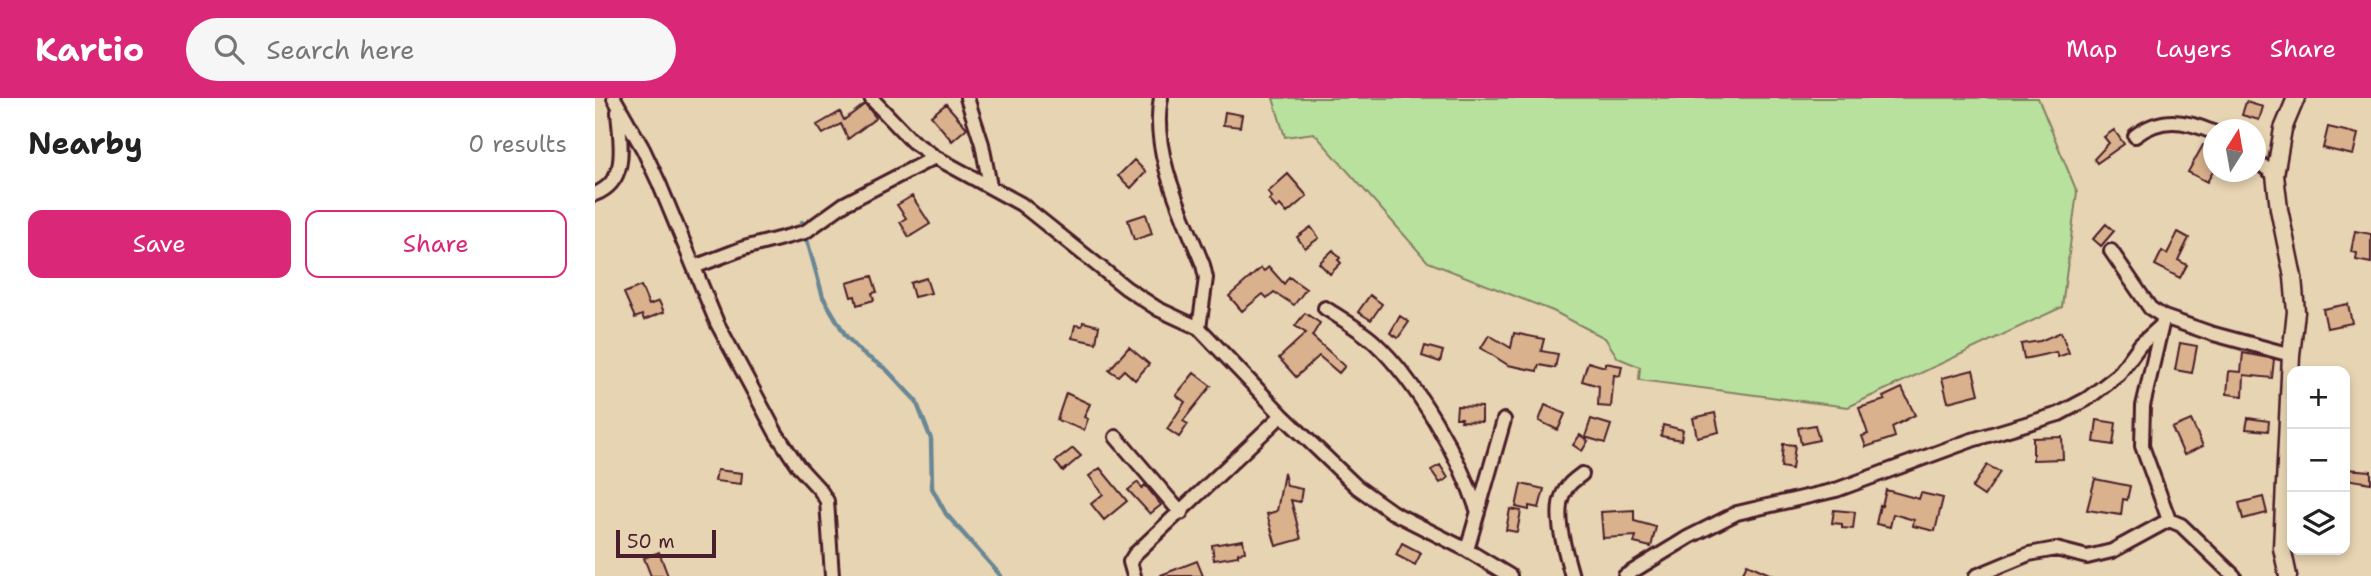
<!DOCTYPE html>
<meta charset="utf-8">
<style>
body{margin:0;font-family:"Shantell Sans",sans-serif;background:#f6f6f6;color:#222}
.controls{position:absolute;right:21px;bottom:21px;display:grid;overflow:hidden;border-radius:14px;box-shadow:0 4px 10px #0003}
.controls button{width:63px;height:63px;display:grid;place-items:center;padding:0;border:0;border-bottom:2px solid #e0e0e0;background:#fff;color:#222;font:35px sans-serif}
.compass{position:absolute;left:1608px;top:21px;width:63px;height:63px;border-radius:50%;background:#fff;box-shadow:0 4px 10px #0003;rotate:11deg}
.scale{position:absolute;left:21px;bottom:18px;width:100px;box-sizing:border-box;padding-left:7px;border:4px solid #4a1f2b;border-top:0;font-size:19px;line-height:24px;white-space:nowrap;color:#4a1f2b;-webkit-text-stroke:5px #e7d4b2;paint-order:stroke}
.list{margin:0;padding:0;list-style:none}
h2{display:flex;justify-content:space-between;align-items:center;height:91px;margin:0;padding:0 28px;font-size:30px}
h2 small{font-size:23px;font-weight:400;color:#767676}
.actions{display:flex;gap:14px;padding:21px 28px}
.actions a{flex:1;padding:16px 0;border:2px solid #db2777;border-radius:14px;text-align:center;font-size:24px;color:#db2777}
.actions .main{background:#db2777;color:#fff}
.icon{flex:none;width:38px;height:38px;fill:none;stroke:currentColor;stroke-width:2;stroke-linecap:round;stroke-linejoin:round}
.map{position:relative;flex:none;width:1776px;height:478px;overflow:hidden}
header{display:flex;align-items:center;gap:42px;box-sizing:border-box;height:98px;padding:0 35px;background:#db2777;color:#fff}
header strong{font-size:33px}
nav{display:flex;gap:38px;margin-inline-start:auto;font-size:24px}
.search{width:490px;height:63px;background:#f6f6f6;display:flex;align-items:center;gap:18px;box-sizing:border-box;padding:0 24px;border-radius:38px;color:#767676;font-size:26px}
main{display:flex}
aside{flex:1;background:#fff}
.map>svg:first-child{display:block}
</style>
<header>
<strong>Kartio</strong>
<div class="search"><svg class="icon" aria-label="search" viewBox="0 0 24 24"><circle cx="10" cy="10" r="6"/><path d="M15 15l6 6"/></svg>Search here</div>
<nav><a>Map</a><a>Layers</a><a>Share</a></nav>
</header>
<main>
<aside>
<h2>Nearby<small>0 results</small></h2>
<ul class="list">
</ul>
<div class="actions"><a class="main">Save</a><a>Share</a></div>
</aside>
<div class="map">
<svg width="1776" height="478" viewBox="0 0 1776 478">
<rect width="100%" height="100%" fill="#e7d4b2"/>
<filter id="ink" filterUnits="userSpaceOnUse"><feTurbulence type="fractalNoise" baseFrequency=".0143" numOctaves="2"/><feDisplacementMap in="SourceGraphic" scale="14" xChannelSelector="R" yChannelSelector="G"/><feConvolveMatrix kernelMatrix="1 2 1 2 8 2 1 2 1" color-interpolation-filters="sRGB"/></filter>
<g filter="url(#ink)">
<!-- green -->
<path fill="#b9e19e" stroke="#828064" stroke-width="2" d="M678,0H1443L1482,94L1467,209L1253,309L1044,282L1045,269L1023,260L1010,240L958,213L833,164L719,35L690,39Z"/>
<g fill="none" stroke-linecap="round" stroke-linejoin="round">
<!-- stream -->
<path stroke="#698795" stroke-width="4.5" d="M207,124L228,199L251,238L267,255L291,271L321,303L336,341L337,390L351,416L406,478"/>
</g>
<!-- building -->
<path fill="#dab18d" stroke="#4a1f2b" stroke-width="2" d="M1651,4L1668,9L1664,22L1647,17Z
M270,6L281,20L253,41L246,26L228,36L222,27L245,14L249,22Z
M351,6L372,30L357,43L336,18Z
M630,14L647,17L645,29L628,27Z
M1733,29L1763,36L1758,57L1728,50Z
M1519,32L1529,46L1502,65L1499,61L1514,45L1509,39Z
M1608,47L1619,52V72L1612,84L1593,74Z
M539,62L551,74L536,90L523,78Z
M693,76L712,98L692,115L685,107L681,110L674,102L677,99L673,94Z
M317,98L335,126L314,139L305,124L311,120L302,107Z
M551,116L557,136L539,142L533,122Z
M1511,126L1519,133L1506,148L1498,141Z
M716,129L724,140L710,150L702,139Z
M1760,133L1776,136V165L1761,162L1762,155L1756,154Z
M1583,134L1594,140L1583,162L1592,167L1585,180L1560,167L1567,153L1572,156Z
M738,152L745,160L743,162L746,165L735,176L724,165Z
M674,169L689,186L694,179L711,191L699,207L679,194L672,200L668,196L647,213L634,198L666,170L669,173Z
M277,178L282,194L277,195L279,202L262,207L260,198L256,199L252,185Z
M331,180L336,195L319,199L315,185Z
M46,188L54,207L64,203L69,214L49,222L47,217L40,220L29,195Z
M775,197L787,206L776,222L763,214Z
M1753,206L1757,225L1732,230L1728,211Z
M710,215L725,225L717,238L750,268L744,275L724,258L701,279L684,260L711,235L700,228Z
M805,218L814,224L803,240L795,235Z
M488,224L504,228L501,245L477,240L480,227L487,228Z
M1466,234L1474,255L1463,259L1461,254L1429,261L1426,246L1445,243Z
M919,235L949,241L946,253L963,256L960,270L944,267L942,273L913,267L886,250L894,237L916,250Z
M1585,245L1602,248L1597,275L1580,272Z
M830,248L848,253L845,264L827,258Z
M534,249L554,266L540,282L529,272L523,278L514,272Z
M1648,255L1679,261L1677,280L1649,277L1648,298L1632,296L1634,273L1646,274Z
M993,264L1010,269V265L1027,268L1025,278L1019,277L1016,309L1003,308L1004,288L987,283Z
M1378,272L1384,296L1353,304L1347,280Z
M599,275L616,288L588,323L593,326L584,339L572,331L590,304L581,297Z
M1307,290L1320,317L1297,329L1300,339L1271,349L1267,338L1273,336L1264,310L1290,302L1288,299Z
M471,295L495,306L489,319L493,321L489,332L462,322Z
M950,307L970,316L963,332L944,323Z
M862,308L887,309V324L866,323L867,320H861Z
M1120,315L1124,334L1102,339L1098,320Z
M1653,320L1674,323L1673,333L1651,331Z
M996,321L1016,327L1010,345L990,339Z
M1502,322L1521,325L1518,347L1499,344Z
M1596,322L1608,348L1589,357L1577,330Z
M1068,327L1088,332L1086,342L1066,338Z
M1220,327L1224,342L1206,346L1203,330Z
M985,337L993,343L987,353L978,347Z
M1467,339L1468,361L1438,362V340Z
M1188,346L1200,347L1197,371L1186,369Z
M478,350L486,358L468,373L460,364Z
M845,367L853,380L845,385L836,372Z
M1392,367L1405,374L1389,398L1377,390Z
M505,370L532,403L509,422L496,406L508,396L494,378Z
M1750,371L1776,373V385L1750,381Z
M122,372L147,375L146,386L120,383Z
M689,375L692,388L707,391L705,404L696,402L706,441L681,448L672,416L682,413Z
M1500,381L1535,388L1532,402L1528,401L1526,417L1492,412Z
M543,384L547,390L550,387L566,407L555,416L533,392Z
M926,386L949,391L944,410L934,408V412L921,409Z
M1291,392L1324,401L1326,395L1348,400L1340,433L1318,428L1319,422L1298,416L1295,429L1281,426L1285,407L1287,408Z
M1668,399L1672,415L1648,421L1644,405Z
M915,411L926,413L922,434L911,432Z
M1039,412V423L1061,429L1056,449L1039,445L1041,438L1008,440L1006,414Z
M1239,412L1260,414L1258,431L1247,430V426L1237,425Z
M648,442L650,454L643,455V458L619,462L617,447Z
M807,445L826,455L820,467L801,457Z
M64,454L73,478H56L49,460Z
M602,463L608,478H566V477Z
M1152,466L1179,478H1146Z"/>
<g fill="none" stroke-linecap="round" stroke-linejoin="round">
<!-- street casing -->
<g stroke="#4a1f2b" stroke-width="18">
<path id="street" d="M19,0L48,51L64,85L122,225L181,335L203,368L225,392L232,403L237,478
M276,0L317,43L340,59L426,106L531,190L563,211L604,230L687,317L762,389L797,414L872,452L915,478
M372,0L387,46L395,88
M566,0C555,54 589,119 608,167L611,180L604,230
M1540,38C1566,18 1589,22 1618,34
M1660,62L1680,77
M0,96C35,82 25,44 23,14
M1516,153L1555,210L1569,219L1615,235L1696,257
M99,169L149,150L210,134L249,106L340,59
M730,210C747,221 764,231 779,244C822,284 864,358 883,414
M1568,222L1548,308L1547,348L1574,422L1586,427L1639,478
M521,339L586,415
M872,452L909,322
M539,478L535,464L540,456L687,317
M977,478C971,456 958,417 968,396C972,387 979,382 987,376
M1030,478L1094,439L1142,415L1241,392L1377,342L1464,316L1492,301L1523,277L1545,247L1567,227
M1381,478L1434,456L1461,451L1492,459L1517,453L1574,422"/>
</g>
<!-- secondary casing -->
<g stroke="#4a1f2b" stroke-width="21">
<path id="secondary" d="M1693,478L1687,450L1696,257L1701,214L1698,179L1684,111L1680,77L1688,31L1701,0"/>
</g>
<!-- street -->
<use href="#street" stroke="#e7d4b2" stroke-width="12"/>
<!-- secondary -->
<use href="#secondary" stroke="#e7d4b2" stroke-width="16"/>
</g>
</g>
</svg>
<div class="controls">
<button>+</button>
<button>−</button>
<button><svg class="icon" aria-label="layers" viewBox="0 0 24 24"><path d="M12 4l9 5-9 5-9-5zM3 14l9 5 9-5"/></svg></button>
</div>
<svg class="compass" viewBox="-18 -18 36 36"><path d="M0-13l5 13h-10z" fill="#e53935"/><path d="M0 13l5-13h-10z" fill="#767676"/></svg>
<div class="scale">50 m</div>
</div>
</main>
